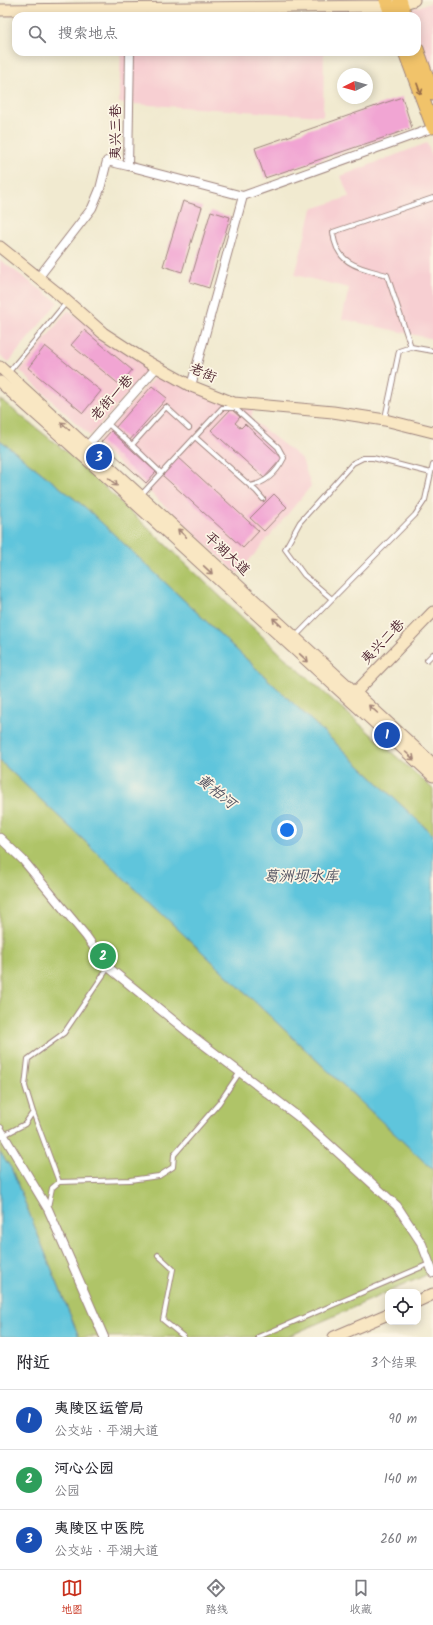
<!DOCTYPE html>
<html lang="zh">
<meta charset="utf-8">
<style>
body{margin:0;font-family:Kalam,"LXGW WenKai TC",sans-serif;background:#f7f7f7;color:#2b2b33}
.controls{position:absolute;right:12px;bottom:12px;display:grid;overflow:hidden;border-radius:8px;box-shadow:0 2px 10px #0003}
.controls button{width:36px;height:36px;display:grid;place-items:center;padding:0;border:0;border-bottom:1px solid #e1e1e2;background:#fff;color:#2b2b33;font:20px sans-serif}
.compass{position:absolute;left:337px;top:68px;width:36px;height:36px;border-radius:50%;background:#fff;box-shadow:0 2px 10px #0003;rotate:265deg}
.you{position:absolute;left:287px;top:830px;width:14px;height:14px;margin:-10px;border:3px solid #fff;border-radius:50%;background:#1a73e8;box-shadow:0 0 0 6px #1a73e833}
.badge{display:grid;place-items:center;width:26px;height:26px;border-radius:50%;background:#c8321e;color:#fff;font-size:13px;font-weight:700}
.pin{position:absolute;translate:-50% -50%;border:2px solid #fff;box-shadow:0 1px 4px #0006}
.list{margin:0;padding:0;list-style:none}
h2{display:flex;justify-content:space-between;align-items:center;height:52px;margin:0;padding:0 16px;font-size:17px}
h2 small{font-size:13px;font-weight:400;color:#7c7c81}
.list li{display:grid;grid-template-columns:26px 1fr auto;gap:12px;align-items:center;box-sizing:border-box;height:60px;padding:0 16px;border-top:1px solid #e1e1e2}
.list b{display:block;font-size:15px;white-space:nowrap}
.list p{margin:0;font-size:13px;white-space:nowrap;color:#7c7c81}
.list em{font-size:13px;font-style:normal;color:#7c7c81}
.icon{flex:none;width:22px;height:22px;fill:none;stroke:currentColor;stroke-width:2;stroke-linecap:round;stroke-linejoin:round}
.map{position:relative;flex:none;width:433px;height:1337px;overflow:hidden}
.search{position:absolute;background:#fff;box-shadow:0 2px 10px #0003;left:12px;right:12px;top:12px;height:44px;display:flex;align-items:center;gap:10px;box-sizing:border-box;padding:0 14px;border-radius:12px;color:#7c7c81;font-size:15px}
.sheet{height:232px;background:#fff}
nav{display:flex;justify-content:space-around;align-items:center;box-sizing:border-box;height:56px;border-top:1px solid #e1e1e2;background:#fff;font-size:11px;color:#7c7c81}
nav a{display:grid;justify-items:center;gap:2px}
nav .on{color:#c8321e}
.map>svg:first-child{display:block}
</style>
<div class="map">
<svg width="433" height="1337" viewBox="0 0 433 1337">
<rect width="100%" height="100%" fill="#fcf5e5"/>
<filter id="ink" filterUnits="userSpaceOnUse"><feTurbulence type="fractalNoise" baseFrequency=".025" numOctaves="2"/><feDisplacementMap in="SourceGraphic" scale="8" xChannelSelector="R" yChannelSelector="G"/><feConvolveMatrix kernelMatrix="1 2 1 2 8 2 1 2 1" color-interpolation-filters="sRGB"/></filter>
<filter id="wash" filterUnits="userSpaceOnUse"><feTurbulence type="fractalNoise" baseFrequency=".012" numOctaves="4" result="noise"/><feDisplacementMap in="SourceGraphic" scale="16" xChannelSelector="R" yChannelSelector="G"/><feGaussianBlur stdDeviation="0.9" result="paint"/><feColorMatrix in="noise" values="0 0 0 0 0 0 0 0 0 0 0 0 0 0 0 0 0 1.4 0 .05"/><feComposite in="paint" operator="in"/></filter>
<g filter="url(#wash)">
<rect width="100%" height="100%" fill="#f1ead0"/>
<!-- built -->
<path fill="#f7cfd2" d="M433,2V80L417,35V16H410L408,10Z
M121,52H324L323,116L119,103Z
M427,143L433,159V339L342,319L349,288L295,275L312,209L349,197L341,176Z
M0,260L58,302L9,362L0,355Z
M68,310L150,368L90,436L20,371Z
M158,373L253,409L251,419L302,459L311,486L238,574L97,443Z"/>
<!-- green -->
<path fill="#afc468" stroke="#7c724a" d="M0,399L74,458L283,656L433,789V835L86,508L0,440Z
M0,761L433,1170V1272L287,1337H79L11,1168L0,1152Z"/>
<!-- water -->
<path fill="#5fc5dc" stroke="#547284" d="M0,440L86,508L433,835V1170L0,761Z
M0,1152L11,1168L79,1337H0Z"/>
<g id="blocks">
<!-- building -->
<path fill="#f1a5d3" d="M402,97L412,128L265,178L255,148Z
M183,201L202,207L182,272L163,266Z
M211,211L230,217L209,288L190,282Z
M84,330L132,370L120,385L71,345Z
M45,346L101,391L83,413L28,368Z
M152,386L167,398L129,441L115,428Z
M231,409L240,417L235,423L241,428L245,424L282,458L264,478L211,430Z
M111,431L156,472L146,483L101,442Z
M178,457L259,531L243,548L162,475Z
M274,494L287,507L264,531L250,518Z"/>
</g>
</g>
<g filter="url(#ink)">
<use href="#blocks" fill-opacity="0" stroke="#9e847e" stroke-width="1"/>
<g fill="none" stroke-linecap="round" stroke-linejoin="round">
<!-- lane casing -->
<g stroke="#9e847e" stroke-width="6">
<path id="lane" d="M433,198L333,232C336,265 360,268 387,275L411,347L433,351
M8,373L66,303
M385,418L399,351L411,347
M107,423L132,445
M195,437L222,408H235L278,447L284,458C277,472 266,483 250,486
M161,473L132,445L166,407L189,428
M141,495L195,437L256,491L263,499
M332,599L415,515L425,500L431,473
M296,636L332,599L304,575L285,549L300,522L353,463L363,458H373L431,473L433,465
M427,660L433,654
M33,1112L59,1182
M4,1135L25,1124L33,1112L25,1086L28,1059L64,1033L108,968
M48,1207L52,1188L59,1182L130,1180L159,1176L173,1167L174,1155L219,1103L240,1072
M158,1255L173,1269L163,1320L184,1337
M258,1337L429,1264"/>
</g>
<!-- street casing -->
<g stroke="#9e847e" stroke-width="10">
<path id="street" d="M130,52L128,166L243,196
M38,278L92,208L100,189L107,161L128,166
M191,386L243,196L433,128
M87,446L157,367
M0,838L23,860L86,936L108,967L195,1038L300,1118L397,1206L422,1244L433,1273
M0,1129L48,1209L104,1337"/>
</g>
<!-- secondary casing -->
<g stroke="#9e847e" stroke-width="13">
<path id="secondary" d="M0,10L388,6L401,4L414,0
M0,247L55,291L103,333L146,361L191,386L234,403L333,412L385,420L433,432
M0,367L433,764
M0,382L111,481L433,776
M355,693L433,612
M418,1301L433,1294
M334,1337L388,1314"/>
</g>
<!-- primary casing -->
<g stroke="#9e847e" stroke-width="15">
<path id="primary" d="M386,0L392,16
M400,0L405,16
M417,49L433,94
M405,52L433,127"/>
</g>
<!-- lane -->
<use href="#lane" stroke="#fff" stroke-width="4"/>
<!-- street -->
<use href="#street" stroke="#fff" stroke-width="8"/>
<!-- secondary -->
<use href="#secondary" stroke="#f9e7c3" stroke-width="11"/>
<!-- primary -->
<use href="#primary" stroke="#f1c36a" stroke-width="13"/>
</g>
<!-- one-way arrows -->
<defs><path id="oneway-shaft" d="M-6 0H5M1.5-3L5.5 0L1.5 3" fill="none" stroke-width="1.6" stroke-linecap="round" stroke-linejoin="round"/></defs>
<use stroke="#956947" href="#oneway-shaft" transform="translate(419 89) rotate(70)"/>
<g stroke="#a28377">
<use href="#oneway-shaft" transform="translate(65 426) rotate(-137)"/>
<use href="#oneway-shaft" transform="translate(113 482) rotate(42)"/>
<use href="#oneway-shaft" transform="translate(182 533) rotate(-137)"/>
<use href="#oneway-shaft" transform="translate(208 570) rotate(43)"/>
<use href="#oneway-shaft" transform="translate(277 622) rotate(-137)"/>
<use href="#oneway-shaft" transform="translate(304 658) rotate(43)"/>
<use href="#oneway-shaft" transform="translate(373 709) rotate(-138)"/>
<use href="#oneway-shaft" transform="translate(410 756) rotate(42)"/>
</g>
</g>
<g text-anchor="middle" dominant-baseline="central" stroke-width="3.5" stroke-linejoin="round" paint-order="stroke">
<!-- street labels -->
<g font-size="14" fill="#4a1f2b" stroke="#fcf5e5">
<text transform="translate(116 132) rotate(-90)">夷兴三巷</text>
<text transform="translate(203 373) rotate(24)">老街</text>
<text transform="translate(112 398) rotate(-48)">老街一巷</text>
<text transform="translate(227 554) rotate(43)">平湖大道</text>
<text transform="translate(383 642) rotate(-46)">夷兴二巷</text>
</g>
<!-- water labels -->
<g font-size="15" font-style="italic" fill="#505160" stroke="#fcf5e5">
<text transform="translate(216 792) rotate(39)">黄柏河</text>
<text x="301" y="877">葛洲坝水库</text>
</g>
</g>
</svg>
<div class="controls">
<button><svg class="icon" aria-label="locate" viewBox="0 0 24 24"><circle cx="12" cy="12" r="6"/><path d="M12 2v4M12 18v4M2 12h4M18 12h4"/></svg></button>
</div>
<svg class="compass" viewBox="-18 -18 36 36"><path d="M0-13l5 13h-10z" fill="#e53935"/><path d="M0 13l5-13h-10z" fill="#7c7c81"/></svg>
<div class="you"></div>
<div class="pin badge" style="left:387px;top:735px;background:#1a4fb4">1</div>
<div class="pin badge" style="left:103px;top:956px;background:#2e9e5b">2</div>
<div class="pin badge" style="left:99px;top:457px;background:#1a4fb4">3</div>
<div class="search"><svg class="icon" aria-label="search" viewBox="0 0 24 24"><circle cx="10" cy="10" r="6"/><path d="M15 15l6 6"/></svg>搜索地点</div>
</div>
<section class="sheet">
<h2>附近<small>3个结果</small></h2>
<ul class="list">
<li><span class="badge" style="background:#1a4fb4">1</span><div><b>夷陵区运管局</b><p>公交站 · 平湖大道</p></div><em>90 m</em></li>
<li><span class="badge" style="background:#2e9e5b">2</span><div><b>河心公园</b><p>公园</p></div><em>140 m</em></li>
<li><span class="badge" style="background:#1a4fb4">3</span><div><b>夷陵区中医院</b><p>公交站 · 平湖大道</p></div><em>260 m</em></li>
</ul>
</section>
<nav>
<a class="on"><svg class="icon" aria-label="map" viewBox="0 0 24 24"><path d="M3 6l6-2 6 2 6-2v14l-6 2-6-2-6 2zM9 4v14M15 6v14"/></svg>地图</a>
<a><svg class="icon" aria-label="directions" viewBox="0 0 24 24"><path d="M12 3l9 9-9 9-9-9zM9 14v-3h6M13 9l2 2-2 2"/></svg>路线</a>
<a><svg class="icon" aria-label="saved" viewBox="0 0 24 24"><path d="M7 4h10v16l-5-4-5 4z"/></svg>收藏</a>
</nav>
